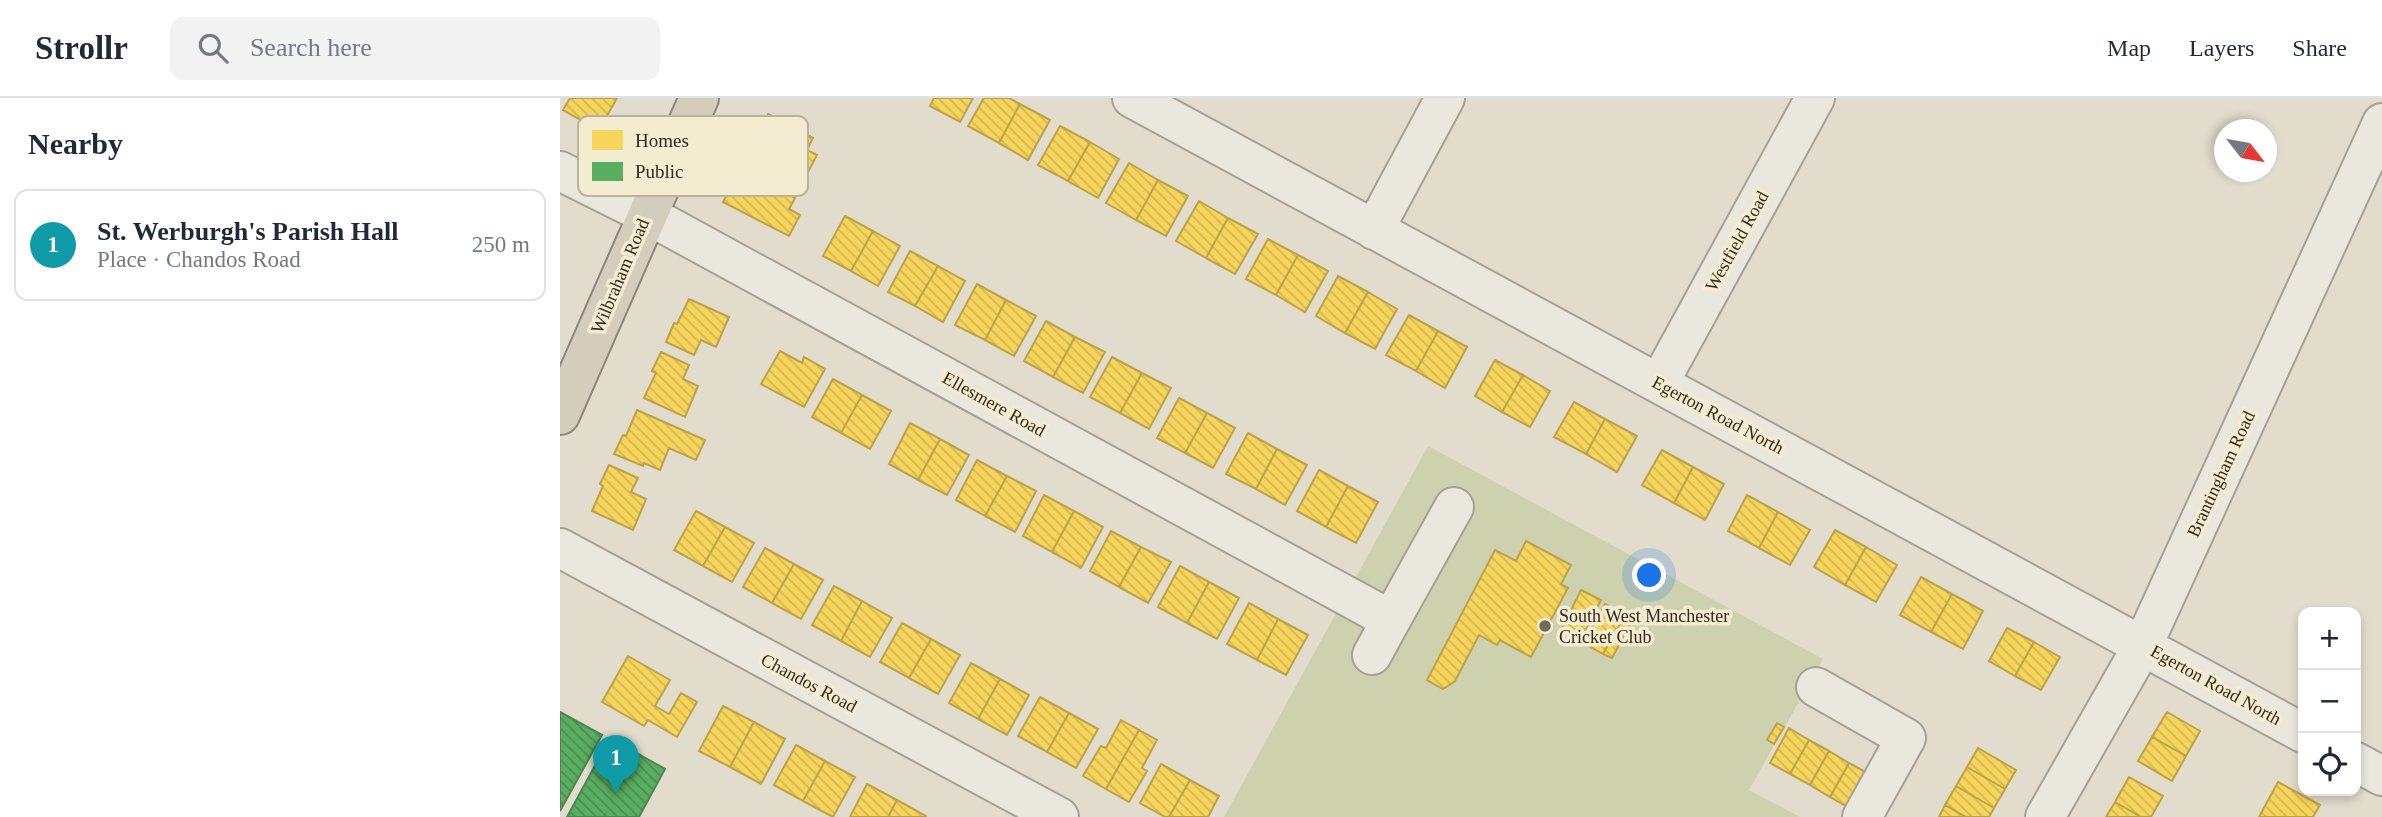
<!DOCTYPE html>
<meta charset="utf-8">
<style>
body{margin:0;font-family:Georgia,serif;background:#f2f2f3;color:#1f2937}
.controls{position:absolute;right:21px;bottom:21px;display:grid;overflow:hidden;border-radius:14px;box-shadow:0 4px 10px #0003}
.controls button{width:63px;height:63px;display:grid;place-items:center;padding:0;border:0;border-bottom:2px solid #e0e1e3;background:#fff;color:#1f2937;font:35px sans-serif}
.compass{position:absolute;left:1654px;top:21px;width:63px;height:63px;border-radius:50%;background:#fff;box-shadow:0 4px 10px #0003;rotate:121deg}
.you{position:absolute;left:1090px;top:478px;width:24px;height:24px;margin:-18px;border:5px solid #fff;border-radius:50%;background:#1a73e8;box-shadow:0 0 0 10px #1a73e833}
.badge{display:grid;place-items:center;width:46px;height:46px;border-radius:50%;background:#71685a;color:#fff;font-size:23px;font-weight:700}
.pin{position:absolute;translate:-50% -58px;filter:drop-shadow(0 2px 4px #0008)}
.pin::after{content:'';position:absolute;top:37px;width:24px;height:21px;background:inherit;clip-path:polygon(0 0,100% 0,50% 100%)}
.list{margin:0;padding:0;list-style:none}
h2{display:flex;justify-content:space-between;align-items:center;height:91px;margin:0;padding:0 28px;font-size:30px}
h2 small{font-size:23px;font-weight:400;color:#747a83}
.list li{display:grid;grid-template-columns:46px 1fr auto;gap:21px;align-items:center;box-sizing:border-box;height:112px;margin:0 14px 14px;padding:0 14px;border:2px solid #e0e1e3;border-radius:14px}
.list b{display:block;font-size:26px;white-space:nowrap}
.list p{margin:0;font-size:23px;white-space:nowrap;color:#747a83}
.list em{font-size:23px;font-style:normal;color:#747a83}
.icon{flex:none;width:38px;height:38px;fill:none;stroke:currentColor;stroke-width:2;stroke-linecap:round;stroke-linejoin:round}
.map{position:relative;flex:none;width:1822px;height:719px;overflow:hidden}
header{display:flex;align-items:center;gap:42px;box-sizing:border-box;height:98px;padding:0 35px;background:#fff;border-bottom:2px solid #e0e1e3}
header strong{font-size:33px}
nav{display:flex;gap:38px;margin-inline-start:auto;font-size:24px}
.search{width:490px;height:63px;background:#f2f2f3;display:flex;align-items:center;gap:18px;box-sizing:border-box;padding:0 24px;border-radius:14px;color:#747a83;font-size:26px}
main{display:flex}
aside{flex:1;background:#fff}
.map>svg:first-child{display:block}
</style>
<header>
<strong>Strollr</strong>
<div class="search"><svg class="icon" aria-label="search" viewBox="0 0 24 24"><circle cx="10" cy="10" r="6"/><path d="M15 15l6 6"/></svg>Search here</div>
<nav><a>Map</a><a>Layers</a><a>Share</a></nav>
</header>
<main>
<aside>
<h2>Nearby<small></small></h2>
<ul class="list">
<li><span class="badge" style="background:#0f9aa8">1</span><div><b>St. Werburgh's Parish Hall</b><p>Place · Chandos Road</p></div><em>250 m</em></li>
</ul>
</aside>
<div class="map">
<svg width="1822" height="719" viewBox="0 0 1822 719">
<defs>
<pattern id="homes-back-hatch" width="6" height="6" patternUnits="userSpaceOnUse" patternTransform="scale(1.75)"><rect width="6" height="6" fill="#f6d55c"/><path d="M-1 5l2 2M0 0l6 6M5-1l2 2" fill="none" stroke="#d4b750"/></pattern>
<pattern id="public-back-hatch" width="6" height="6" patternUnits="userSpaceOnUse" patternTransform="scale(1.75)"><rect width="6" height="6" fill="#5aae61"/><path d="M-1 5l2 2M0 0l6 6M5-1l2 2" fill="none" stroke="#4b8e4f"/></pattern>
</defs>
<rect width="100%" height="100%" fill="#e1dccb"/>
<!-- grass -->
<path fill="#ced1ae" d="M868,348L1263,561L1189,692L1240,719H664Z"/>
<!-- homes -->
<path fill="url(#homes-back-hatch)" stroke="#bca249" stroke-width="2" d="M10,0H57L39,32L3,12Z
M374,0H413L400,24L370,8Z
M424,0H449L460,6L439,45L408,28Z
M460,6L490,22L468,62L439,45Z
M208,16L253,40L247,52L257,57L246,78L236,73L231,83L192,64L202,43L196,39Z
M500,28L530,44L508,83L478,67Z
M530,44L559,61L538,100L508,83Z
M192,64L231,83L225,94L235,100L229,111L240,117L229,138L163,104L175,81L181,85Z
M569,65L598,82L576,122L546,105Z
M598,82L628,98L606,138L576,122Z
M639,103L668,120L646,160L616,143Z
M285,118L313,133L291,173L263,158Z
M668,120L698,136L675,176L646,160Z
M313,133L340,148L318,188L291,173Z
M708,141L738,157L716,197L686,181Z
M350,153L378,168L355,208L328,194Z
M738,157L768,173L745,214L716,197Z
M378,168L405,183L383,224L355,208Z
M778,178L808,194L785,235L756,218Z
M417,186L446,202L425,242L395,227Z
M808,194L837,211L815,251L785,235Z
M129,201L169,219L156,249L141,242L134,257L106,244L114,225L117,226Z
M446,202L476,218L454,258L425,242Z
M849,217L878,233L856,273L826,257Z
M486,223L515,239L493,279L464,263Z
M878,233L907,249L885,290L856,273Z
M515,239L545,254L523,295L493,279Z
M220,253L242,265L244,259L265,271L244,309L201,286Z
M101,254L129,267L123,281L138,288L125,319L84,300L96,275L92,273Z
M552,259L582,275L560,315L530,299Z
M935,262L963,277L942,314L915,298Z
M582,275L611,290L589,331L560,315Z
M963,277L990,293L970,329L942,314Z
M273,281L302,297L281,335L252,319Z
M302,297L331,313L310,351L281,335Z
M619,300L647,315L625,355L597,340Z
M1014,304L1045,321L1026,356L994,339Z
M77,312L145,342L136,362L109,350L100,372L84,365L83,368L54,356L63,337L66,338Z
M647,315L675,330L653,370L625,355Z
M1045,321L1077,338L1057,374L1026,356Z
M350,325L380,341L358,382L329,366Z
M688,335L717,351L696,391L666,376Z
M380,341L409,357L387,397L358,382Z
M717,351L747,367L725,407L696,391Z
M1102,352L1133,369L1114,405L1082,387Z
M417,362L447,378L425,418L396,402Z
M49,367L78,380L71,394L86,401L73,432L32,413L43,388L40,386Z
M1133,369L1164,386L1145,422L1114,405Z
M759,372L788,388L766,429L737,413Z
M447,378L476,393L455,434L425,418Z
M788,388L818,404L796,445L766,429Z
M484,397L514,413L492,454L463,438Z
M1187,397L1218,414L1199,450L1168,433Z
M136,413L165,429L143,468L114,452Z
M514,413L543,429L521,470L492,454Z
M1218,414L1250,432L1230,467L1199,450Z
M165,429L194,445L172,484L143,468Z
M1275,432L1306,449L1285,487L1254,469Z
M551,433L581,449L559,489L530,473Z
M966,443L1011,467L1001,486L1008,490L971,559L940,542L937,547L919,537L895,583L883,591L867,582L935,452L956,463Z
M581,449L611,464L588,505L559,489Z
M1306,449L1337,467L1316,504L1285,487Z
M205,450L234,466L212,505L183,489Z
M234,466L263,482L241,521L212,505Z
M620,468L649,484L627,525L598,509Z
M1361,479L1392,496L1371,534L1340,517Z
M649,484L679,500L657,541L627,525Z
M274,488L302,503L281,543L252,527Z
M1021,492L1041,502L1021,541L1001,532Z
M1392,496L1423,513L1403,551L1371,534Z
M302,503L332,520L310,559L281,543Z
M689,505L718,521L697,562L667,546Z
M1045,506L1065,517L1043,556L1024,545Z
M1065,517L1073,521L1052,560L1043,556Z
M718,521L748,537L726,577L697,562Z
M342,525L371,541L349,580L320,564Z
M1447,530L1474,544L1455,578L1429,563Z
M371,541L400,557L378,596L349,580Z
M1474,544L1500,559L1481,592L1455,578Z
M68,558L110,582L95,608L109,616L121,595L137,604L117,639L88,622L84,628L42,604Z
M411,565L440,581L418,621L389,605Z
M440,581L469,597L447,637L418,621Z
M480,599L509,615L487,654L458,638Z
M163,608L194,624L170,669L139,653Z
M1607,614L1640,633L1626,658L1592,639Z
M509,615L538,631L516,670L487,654Z
M561,622L579,632L546,691L523,678L541,648L546,650Z
M194,624L225,641L201,686L170,669Z
M1217,625L1224,629L1214,646L1207,642Z
M1229,630L1249,642L1230,676L1210,665Z
M579,632L597,642L582,670L587,673L569,704L546,691Z
M1592,639L1626,658L1612,683L1578,663Z
M1249,642L1269,653L1250,687L1230,676Z
M236,647L265,663L243,703L214,687Z
M1418,650L1456,672L1445,691L1407,669Z
M1269,653L1289,665L1270,699L1250,687Z
M265,663L295,679L273,719L243,703Z
M1289,665L1309,676L1289,710L1270,699Z
M601,666L630,682L609,719H605L580,705Z
M1407,669L1445,691L1434,710L1396,688Z
M1569,679L1603,698L1591,719H1581L1555,704Z
M630,682L659,698L648,719H609Z
M1718,684L1760,707L1753,719H1699Z
M307,686L337,702L328,719H290Z
M1396,688L1434,710L1429,719H1406L1385,707Z
M337,702L366,718V719H328Z
M1555,704L1581,719H1546Z
M1385,707L1406,719H1379Z"/>
<!-- public -->
<path fill="url(#public-back-hatch)" stroke="#4f864d" stroke-width="2" d="M0,614L42,637L0,713Z
M50,640L105,671L79,719H7Z"/>
<g fill="none" stroke-linecap="round" stroke-linejoin="round">
<!-- minor casing -->
<g stroke="#a6a194" stroke-width="42">
<path id="minor" d="M572,0L1743,635
M0,73L86,116L831,522L894,409
M814,132L885,0
M1099,285L1255,0
M0,450L499,719
M812,557L831,522
M1256,589L1346,640L1302,719
M1796,664L1822,678
M1485,719L1583,547L1822,25"/>
</g>
<!-- highway casing -->
<g stroke="#8c867b" stroke-width="42">
<path id="highway" d="M0,317L139,0"/>
</g>
<!-- minor -->
<use href="#minor" stroke="#eae7dc" stroke-width="38"/>
<!-- highway -->
<use href="#highway" stroke="#d4cdbc" stroke-width="38"/>
</g>
<!-- markers -->
<circle fill="#71685a" stroke="#f3ecd0" stroke-width="2.5" cx="985" cy="528" r="7"/>
<g text-anchor="middle" dominant-baseline="central" stroke-width="7" stroke-linejoin="round" paint-order="stroke">
<!-- street labels -->
<g font-size="18" fill="#342a1d" stroke="#f3ecd0">
<text transform="translate(1177 143) rotate(-61)">Westfield Road</text>
<text transform="translate(60 178) rotate(-67)">Wilbraham Road</text>
<text transform="translate(434 306) rotate(29)">Ellesmere Road</text>
<text transform="translate(1158 317) rotate(28)">Egerton Road North</text>
<text transform="translate(1661 376) rotate(-65)">Brantingham Road</text>
<text transform="translate(249 585) rotate(28)">Chandos Road</text>
<text transform="translate(1656 587) rotate(29)">Egerton Road North</text>
</g>
<!-- poi labels -->
<g font-size="18" fill="#342a1d" stroke="#f3ecd0" text-anchor="start">
<text x="999" y="518">South West Manchester<tspan x="999" dy="21">Cricket Club</tspan></text>
</g>
</g>
<!-- legend -->
<rect x="18" y="18" width="230" height="80" rx="10" fill="#f3ecd0" stroke="#bab29a" stroke-width="2"/>
<rect x="32" y="32" width="31" height="20" fill="#f6d55c"/>
<rect x="32" y="64" width="31" height="19" fill="#5aae61"/>
<g font-size="19" fill="#342a1d">
<text x="75" y="49">Homes</text>
<text x="75" y="80">Public</text>
</g>
</svg>
<div class="controls">
<button>+</button>
<button>−</button>
<button><svg class="icon" aria-label="locate" viewBox="0 0 24 24"><circle cx="12" cy="12" r="6"/><path d="M12 2v4M12 18v4M2 12h4M18 12h4"/></svg></button>
</div>
<svg class="compass" viewBox="-18 -18 36 36"><path d="M0-13l5 13h-10z" fill="#e53935"/><path d="M0 13l5-13h-10z" fill="#747a83"/></svg>
<div class="you"></div>
<div class="pin badge" style="left:56px;top:695px;background:#0f9aa8">1</div>
</div>
</main>
